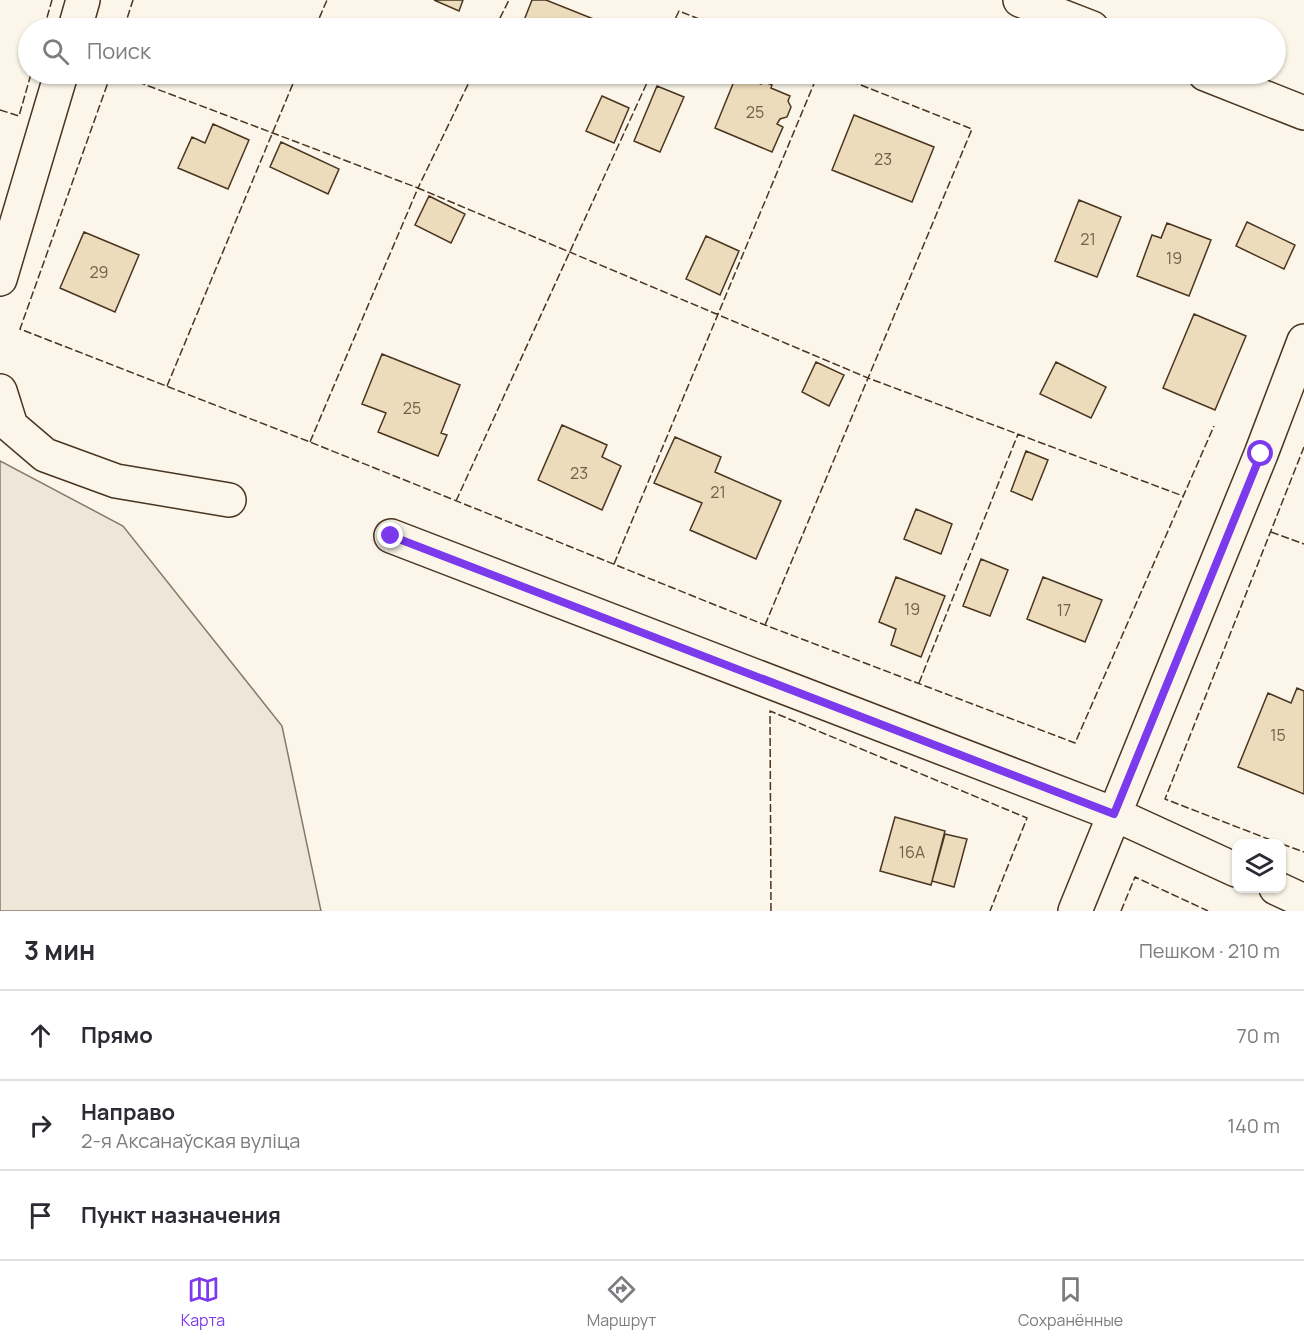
<!DOCTYPE html>
<html lang="ru">
<meta charset="utf-8">
<style>
body{margin:0;font-family:Manrope,sans-serif;background:#f2f2f3;color:#2b2b33}
.controls{position:absolute;right:18px;bottom:18px;display:grid;overflow:hidden;border-radius:12px;box-shadow:0 2px 4px #0004}
.controls button{width:54px;height:54px;display:grid;place-items:center;padding:0;border:0;border-bottom:2px solid #e1e1e2;background:#fff;color:#2b2b33;font:30px sans-serif}
.stop{position:absolute;width:18px;height:18px;margin:-14px;border:4px solid #7c3aed;border-radius:50%;background:#fff}
.stop.end{background:#7c3aed;border-color:#fff;box-shadow:0 2px 6px #0008}
.list{margin:0;padding:0;list-style:none}
h2{display:flex;justify-content:space-between;align-items:center;height:78px;margin:0;padding:0 24px;font-size:26px}
h2 small{font-size:20px;font-weight:400;color:#7c7c81}
.list li{display:grid;grid-template-columns:39px 1fr auto;gap:18px;align-items:center;box-sizing:border-box;height:90px;padding:0 24px;border-top:2px solid #e1e1e2}
.list b{display:block;font-size:22px;white-space:nowrap}
.list p{margin:0;font-size:20px;white-space:nowrap;color:#7c7c81}
.list em{font-size:20px;font-style:normal;color:#7c7c81}
.icon{flex:none;width:33px;height:33px;fill:none;stroke:currentColor;stroke-width:2;stroke-linecap:round;stroke-linejoin:round}
.map{position:relative;flex:none;width:1304px;height:911px;overflow:hidden}
.search{position:absolute;background:#fff;box-shadow:0 2px 4px #0004;left:18px;right:18px;top:18px;height:66px;display:flex;align-items:center;gap:15px;box-sizing:border-box;padding:0 21px;border-radius:33px;color:#7c7c81;font-size:22px}
.sheet{height:348px;background:#fff}
nav{display:flex;justify-content:space-around;align-items:center;box-sizing:border-box;height:84px;border-top:2px solid #e1e1e2;background:#fff;font-size:16px;color:#7c7c81}
nav a{display:grid;justify-items:center;gap:3px}
nav .on{color:#7c3aed}
.map>svg:first-child{display:block}
</style>
<div class="map">
<svg width="1304" height="911" viewBox="0 0 1304 911">
<rect width="100%" height="100%" fill="#fbf6e9"/>
<!-- green -->
<path fill="#ede6d9" stroke="#887966" stroke-width="1.5" d="M0,461L123,526L282,726L321,911H0Z"/>
<!-- building -->
<path fill="#ecdcbc" stroke="#4a3520" stroke-width="1.5" d="M434,0H463L459,11Z
M532,0H546L616,28H521Z
M737,74L761,84L763,81L772,85L771,88L790,96L788,101L791,107L787,117L780,119L777,124L783,127L772,152L715,128Z
M657,86L684,97L660,152L634,141Z
M602,96L629,108L614,143L586,131Z
M854,115L934,147L912,202L832,170Z
M213,124L249,140L228,189L178,168L192,137L205,143Z
M281,142L339,169L328,194L270,167Z
M429,196L465,214L451,243L415,225Z
M1079,200L1121,217L1097,277L1055,261Z
M1247,222L1295,245L1284,269L1236,246Z
M1167,223L1211,240L1189,296L1137,276L1152,235L1161,238Z
M84,232L139,255L115,312L60,288Z
M706,236L739,251L720,295L686,279Z
M1194,314L1246,336L1215,410L1163,388Z
M382,354L460,385L441,433L447,435L438,456L378,432L386,413L362,404Z
M816,362L844,375L829,406L802,392Z
M1056,362L1106,387L1091,418L1040,394Z
M562,425L607,445L602,457L621,466L602,510L538,480Z
M675,437L721,457L715,472L781,501L756,559L690,530L702,503L654,483Z
M1026,451L1048,460L1032,500L1011,491Z
M916,509L952,524L941,554L904,539Z
M981,559L1008,570L990,616L963,606Z
M896,577L945,596L921,657L891,645L896,629L879,622Z
M1043,577L1102,600L1085,642L1027,619Z
M1297,688L1304,691V794L1238,767L1268,693L1291,703Z
M895,817L945,831L931,885L880,871Z
M945,834L967,839L954,887L932,881Z"/>
<g fill="none" stroke-linecap="round" stroke-linejoin="round">
<!-- minor casing -->
<g stroke="#4a3520" stroke-width="36">
<path id="minor" d="M1020,0L1092,28
M75,28L83,0
M1205,74L1304,113
M0,279L61,74
M0,391L11,426L45,455L116,481L229,500
M391,536L1114,814L1236,870
M1276,888L1304,901
M1075,911L1261,454L1304,341"/>
</g>
<!-- minor -->
<use href="#minor" stroke="#fbf6e9" stroke-width="33"/>
<!-- fence -->
<path stroke="#4a3520" stroke-width="1.5" stroke-dasharray="8 3" stroke-linecap="butt" d="M44,28L52,0
M124,28L133,0
M315,28L327,0
M495,28L509,0
M671,28L679,11L722,28
M111,74L20,329L310,442L765,625L1075,743L1214,426
M117,74L418,188L473,74
M0,110L19,116L31,74
M167,386L297,74
M310,442L418,188L868,378L1183,496
M456,501L651,74
M1271,532L1304,544
M614,564L818,74
M765,625L972,129L833,74
M919,683L1018,434
M1281,844L1165,799L1304,447
M1282,844L1304,852
M771,911L770,711L1027,818L990,911
M1121,911L1135,877L1208,911"/>
</g>
<g fill="none" stroke-linecap="round" stroke-linejoin="round">
<!-- route -->
<path stroke="#7c3aed" stroke-width="8" d="M391,536L1114,814L1261,454"/>
</g>
<g text-anchor="middle" dominant-baseline="central" stroke-width="4.5" stroke-linejoin="round" paint-order="stroke">
<!-- number labels -->
<g font-size="16" fill="#725f47">
<text x="755" y="112">25</text>
<text x="883" y="159">23</text>
<text x="1088" y="239">21</text>
<text x="1174" y="258">19</text>
<text x="99" y="272">29</text>
<text x="412" y="408">25</text>
<text x="579" y="473">23</text>
<text x="718" y="492">21</text>
<text x="912" y="609">19</text>
<text x="1064" y="610">17</text>
<text x="1278" y="735">15</text>
<text x="912" y="852">16А</text>
</g>
</g>
</svg>
<div class="controls">
<button><svg class="icon" aria-label="layers" viewBox="0 0 24 24"><path d="M12 4l9 5-9 5-9-5zM3 14l9 5 9-5"/></svg></button>
</div>
<div class="stop" style="left:1261px;top:454px"></div>
<div class="stop end" style="left:391px;top:536px"></div>
<div class="search"><svg class="icon" aria-label="search" viewBox="0 0 24 24"><circle cx="10" cy="10" r="6"/><path d="M15 15l6 6"/></svg>Поиск</div>
</div>
<section class="sheet">
<h2>3 мин<small>Пешком · 210 m</small></h2>
<ul class="list">
<li><svg class="icon" aria-label="ahead" viewBox="0 0 24 24"><path d="M12 20V5M6 11l6-6 6 6"/></svg><div><b>Прямо</b></div><em>70 m</em></li>
<li><svg class="icon" aria-label="right" viewBox="0 0 24 24"><path d="M7 20v-9h11M14 6l5 5-5 5"/></svg><div><b>Направо</b><p>2-я Аксанаўская вуліца</p></div><em>140 m</em></li>
<li><svg class="icon" aria-label="arrive" viewBox="0 0 24 24"><path d="M6 21V4h12l-3 4 3 4H6"/></svg><div><b>Пункт назначения</b></div></li>
</ul>
</section>
<nav>
<a class="on"><svg class="icon" aria-label="map" viewBox="0 0 24 24"><path d="M3 6l6-2 6 2 6-2v14l-6 2-6-2-6 2zM9 4v14M15 6v14"/></svg>Карта</a>
<a><svg class="icon" aria-label="directions" viewBox="0 0 24 24"><path d="M12 3l9 9-9 9-9-9zM9 14v-3h6M13 9l2 2-2 2"/></svg>Маршрут</a>
<a><svg class="icon" aria-label="saved" viewBox="0 0 24 24"><path d="M7 4h10v16l-5-4-5 4z"/></svg>Сохранённые</a>
</nav>
